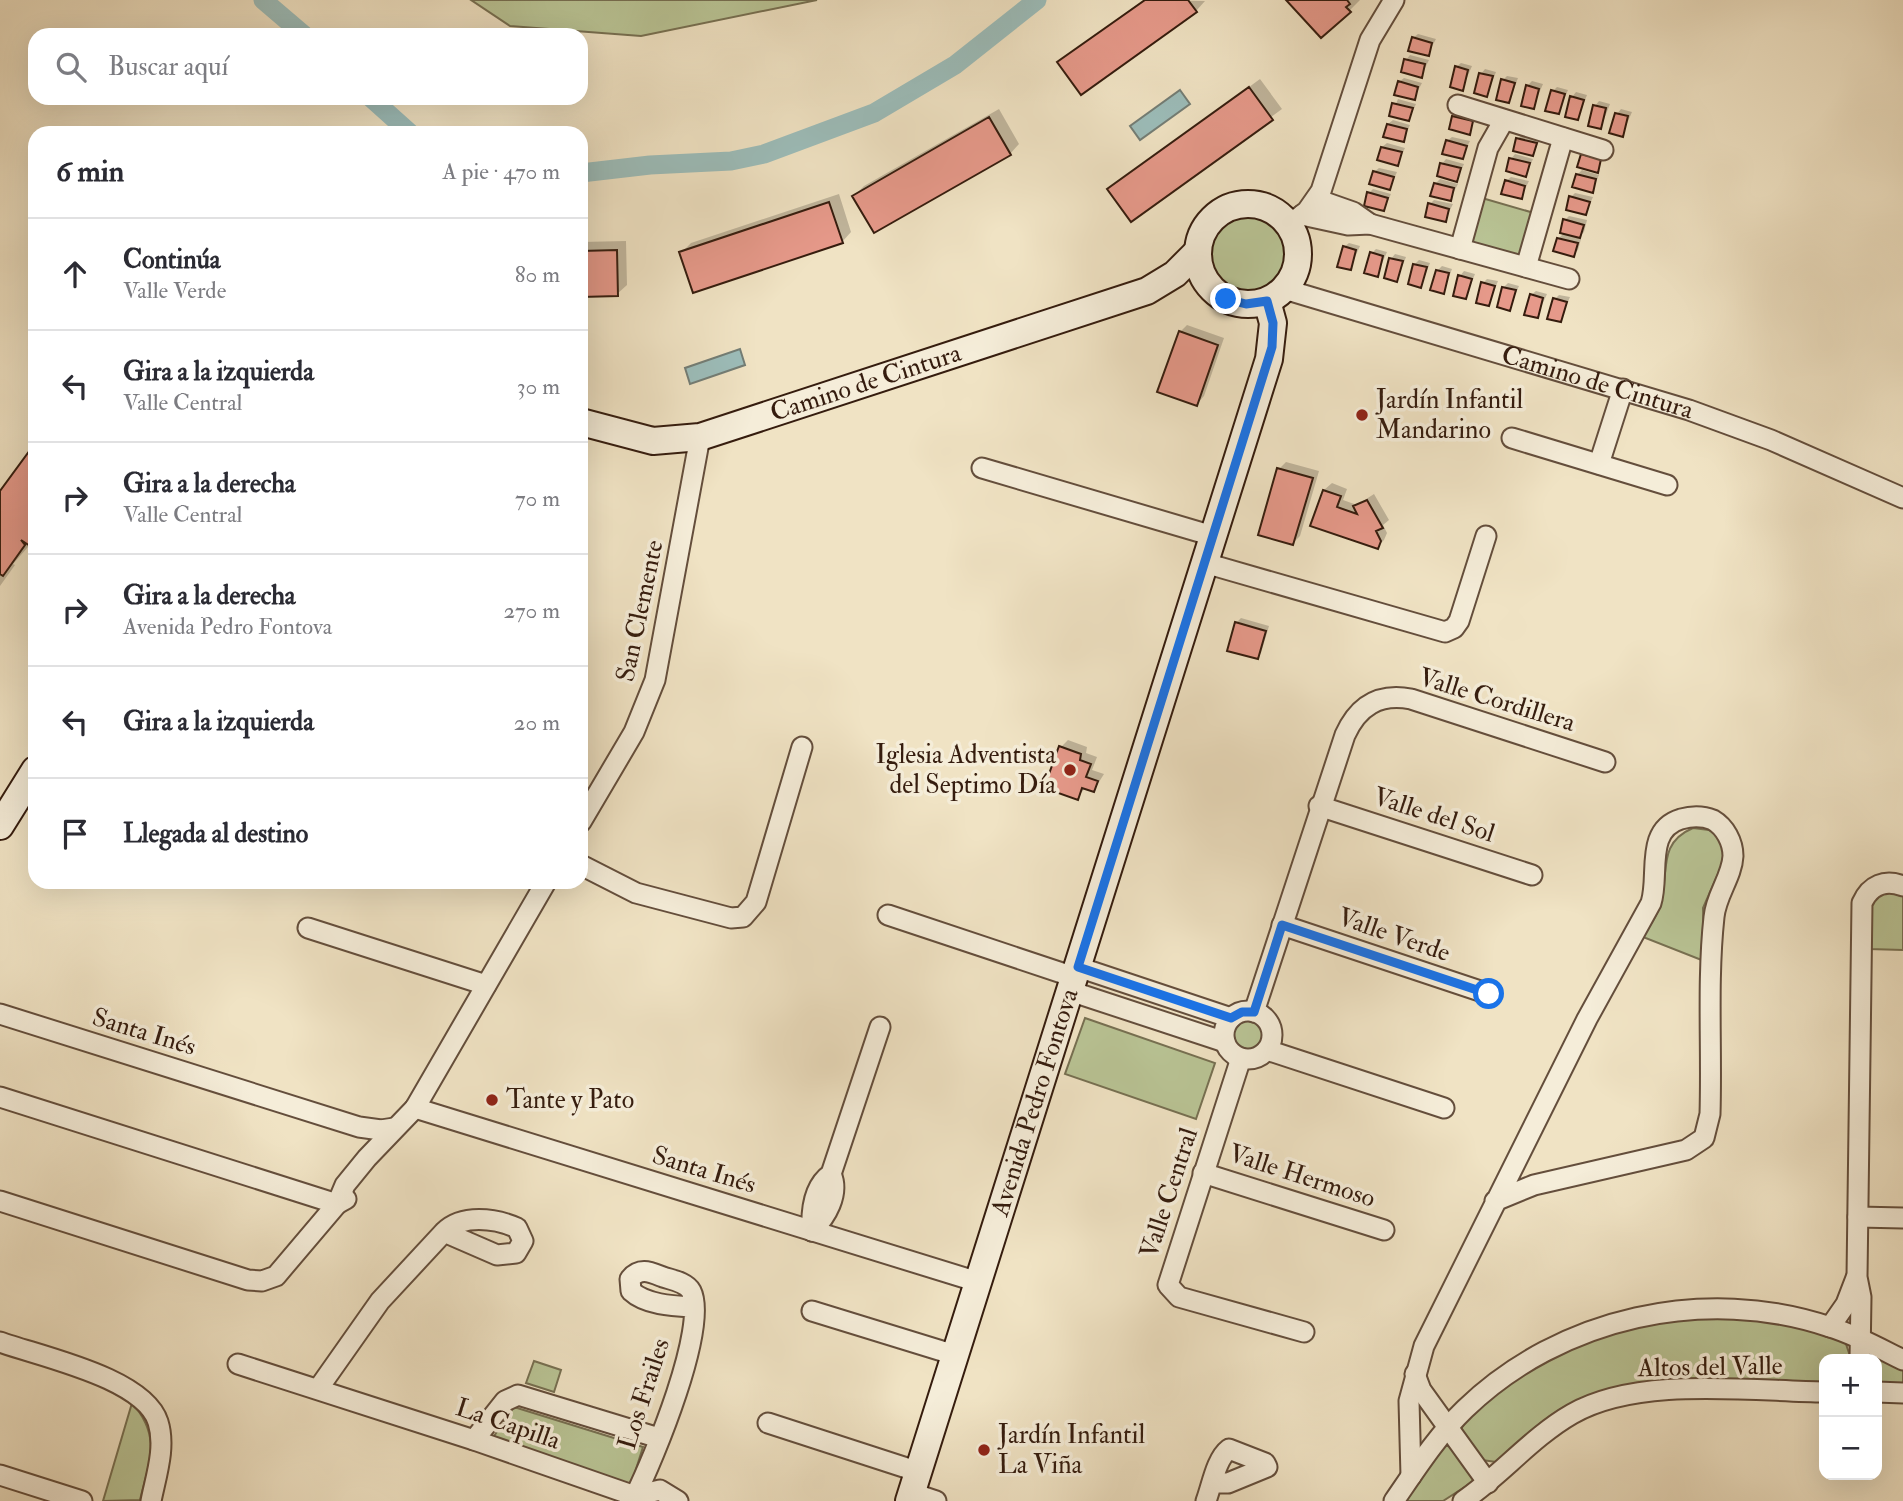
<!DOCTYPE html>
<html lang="es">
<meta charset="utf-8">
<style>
body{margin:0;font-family:"IM FELL Double Pica",serif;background:#f7f7f7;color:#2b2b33}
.controls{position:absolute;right:21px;bottom:21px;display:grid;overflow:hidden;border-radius:14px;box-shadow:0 7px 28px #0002}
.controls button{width:63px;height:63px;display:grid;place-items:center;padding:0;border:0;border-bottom:2px solid #e1e1e2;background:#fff;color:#2b2b33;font:35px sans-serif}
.stop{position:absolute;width:21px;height:21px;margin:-16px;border:5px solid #1a73e8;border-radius:50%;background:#fff}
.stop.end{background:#1a73e8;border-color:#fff;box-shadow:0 2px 7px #0008}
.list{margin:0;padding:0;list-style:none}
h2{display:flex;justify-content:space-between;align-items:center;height:91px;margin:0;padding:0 28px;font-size:30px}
h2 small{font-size:23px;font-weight:400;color:#7c7c81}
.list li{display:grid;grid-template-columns:46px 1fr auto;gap:21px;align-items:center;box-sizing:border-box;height:112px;padding:0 28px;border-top:2px solid #e1e1e2}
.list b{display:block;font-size:26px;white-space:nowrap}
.list p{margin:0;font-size:23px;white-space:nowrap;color:#7c7c81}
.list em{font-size:23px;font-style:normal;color:#7c7c81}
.icon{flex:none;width:38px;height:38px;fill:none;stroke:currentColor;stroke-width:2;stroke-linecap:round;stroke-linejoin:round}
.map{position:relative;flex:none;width:1903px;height:1501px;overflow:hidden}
.search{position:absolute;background:#fff;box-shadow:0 7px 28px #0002;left:28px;top:28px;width:560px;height:77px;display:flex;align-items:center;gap:18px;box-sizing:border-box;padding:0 24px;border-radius:21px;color:#7c7c81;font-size:26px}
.panel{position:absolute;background:#fff;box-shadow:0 7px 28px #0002;left:28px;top:126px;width:560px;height:763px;border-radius:21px}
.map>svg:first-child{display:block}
</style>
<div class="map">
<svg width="1903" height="1501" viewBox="0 0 1903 1501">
<rect width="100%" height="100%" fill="#f0e3c4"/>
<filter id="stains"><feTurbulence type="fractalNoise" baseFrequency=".00286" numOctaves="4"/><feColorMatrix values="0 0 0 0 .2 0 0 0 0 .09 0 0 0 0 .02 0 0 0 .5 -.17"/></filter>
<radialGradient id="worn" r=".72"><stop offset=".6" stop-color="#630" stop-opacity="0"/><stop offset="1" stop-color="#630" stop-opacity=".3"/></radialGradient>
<!-- green -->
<path fill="#b9c495" stroke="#777052" stroke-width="2" d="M471,0H817L641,36L510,26Z
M1482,198L1534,213L1519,258L1469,245Z
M1206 254a42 42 0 1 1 84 0a42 42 0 1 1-84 0Z
M1693,828L1709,830L1722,839L1725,858L1703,908L1704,961L1643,937C1648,928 1656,918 1659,908C1671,876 1655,844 1693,828Z
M1876,892L1903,894V950L1869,949V906Z
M1085,1018L1215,1063L1196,1119L1065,1074Z
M1231 1036a17 17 0 1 1 34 0a17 17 0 1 1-34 0Z
M1700,1315L1788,1324L1845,1341L1851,1359H1824V1382C1751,1381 1643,1370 1576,1401C1545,1415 1521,1440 1496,1462L1482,1460L1460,1430C1489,1385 1580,1337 1631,1325C1654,1320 1678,1319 1700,1315Z
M1871,1354L1903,1369V1386L1877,1383V1359H1867Z
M534,1361L561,1370L554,1392L526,1383Z
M132,1403C162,1436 149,1462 140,1500L103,1501Z
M514,1407L643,1447L631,1485L490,1442Z
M1444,1446H1451L1474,1476V1481L1443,1501H1405Z"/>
<!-- water -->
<path fill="#9cbdba" stroke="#737d75" stroke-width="2" d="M1180,90L1190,104L1140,140L1130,126Z
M740,349L745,365L690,384L685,368Z"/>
<!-- shadow -->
<path fill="#0003" d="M1143,0L1205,1L1196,11L1059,62Z
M1289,0H1360L1349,11Z
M1418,34L1436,39L1428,54L1413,38Z
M1410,55L1429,60L1421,76L1406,60Z
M1461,63L1472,66L1462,89L1456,67Z
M1485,69L1496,72L1487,95L1481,74Z
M1507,76L1518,78L1509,101L1503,80Z
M1404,78L1422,83L1414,98L1399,82Z
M1260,79L1282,109L1131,219L1110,189Z
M1532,81L1543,84L1533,107L1527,86Z
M1557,87L1568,90L1558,112L1553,91Z
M1576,92L1587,95L1578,118L1572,97Z
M1398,99L1416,104L1409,119L1391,115Z
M1599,101L1610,104L1601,127L1595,106Z
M999,109L1019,144L1010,154L854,196L864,186Z
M1621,109L1632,112L1622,135L1617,114Z
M1458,112L1476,117L1469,133L1454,117Z
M1393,120L1410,125L1403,141L1388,124Z
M1522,134L1540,139L1533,155L1518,139Z
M1452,137L1470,141L1462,157L1447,141Z
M1387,143L1405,148L1397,164L1382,147Z
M1515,154L1533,159L1526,175L1511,159Z
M1446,159L1464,164L1457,180L1442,164Z
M1379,168L1397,172L1390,188L1374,172Z
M1582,170L1599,175L1592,191L1577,175Z
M1511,177L1529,181L1521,197L1506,181Z
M1440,179L1458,184L1450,199L1435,184Z
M1373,189L1391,194L1384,209L1369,193Z
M1575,193L1593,197L1586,213L1571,197Z
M839,194L851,232L842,242L681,253L691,243Z
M1434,200L1453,204L1445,220L1430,204Z
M1569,216L1587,220L1584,232L1578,238L1581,239L1578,250L1573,255L1558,239L1565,232V220Z
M626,241L627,285L617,294L581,295V242Z
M1349,243L1360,246L1350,268L1344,247Z
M1376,249L1387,252L1377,275L1372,253Z
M1395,254L1406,257L1397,280L1391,259Z
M1419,260L1430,263L1421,286L1415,264Z
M1442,266L1452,269L1443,292L1437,271Z
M1464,271L1475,274L1466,297L1460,276Z
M1487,279L1498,281L1489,304L1483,283Z
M1508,283L1519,286L1509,309L1504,287Z
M1536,291L1547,294L1537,316L1531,295Z
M1559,295L1570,297L1560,320L1555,299Z
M1187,325L1224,338L1204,396L1197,404L1180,332Z
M35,447V539L13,564L15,565L0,586V494Z
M1286,462L1319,471L1300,536L1293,543L1279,469Z
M1332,483L1347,489L1343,500L1357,505L1374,494L1389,520L1383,525L1387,533L1384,540L1377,547L1312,525L1324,490Z
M1241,618L1269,626L1261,653L1257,657L1236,623Z
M1068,740L1087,747L1086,753L1097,757L1092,770L1104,774L1094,790L1086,787L1077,798L1061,747Z"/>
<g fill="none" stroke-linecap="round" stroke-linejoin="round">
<!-- canal -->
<path stroke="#9cbdba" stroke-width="19" d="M263,0L304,35
M371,98L410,133
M581,173L650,165L731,161L764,154L874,113L955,65L1037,0"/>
</g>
<!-- building -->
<path fill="#e6998a" stroke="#351c0e" stroke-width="2" d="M1145,0H1188L1197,12L1081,95L1057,62Z
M1286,0H1347L1350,4L1346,7L1351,12L1321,38Z
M1412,37L1432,43L1429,56L1408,51Z
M1404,59L1425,64L1422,78L1401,72Z
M1455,66L1468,70L1463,91L1450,87Z
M1479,73L1493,76L1487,97L1474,93Z
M1501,79L1515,83L1509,103L1496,100Z
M1398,81L1418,87L1415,100L1394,95Z
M1526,85L1539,89L1534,109L1521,106Z
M1249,87L1273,120L1131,222L1107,189Z
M1551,90L1565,94L1559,114L1545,111Z
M1570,96L1584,100L1578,120L1565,117Z
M1392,103L1413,108L1409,121L1389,116Z
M1593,105L1606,108L1601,129L1588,126Z
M1615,113L1628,116L1623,137L1609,133Z
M1452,116L1473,121L1470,135L1449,129Z
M989,117L1011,155L874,233L852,196Z
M1387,124L1407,129L1404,142L1383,137Z
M1516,138L1537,143L1533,156L1513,151Z
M1446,140L1467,146L1463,159L1442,154Z
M1381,147L1402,152L1398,166L1377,160Z
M1581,154L1601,159L1598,173L1577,167Z
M1509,158L1530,163L1526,177L1506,171Z
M1440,163L1461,168L1457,182L1437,176Z
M1373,171L1394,177L1390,190L1369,184Z
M1576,174L1596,179L1593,193L1572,187Z
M1505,180L1525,186L1522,199L1501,194Z
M1434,183L1454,188L1451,201L1430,196Z
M1367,192L1388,198L1384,211L1364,206Z
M1569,196L1590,202L1586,215L1566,210Z
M829,202L843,243L693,293L679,252Z
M1428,203L1449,209L1446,222L1425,217Z
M1563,219L1584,225L1580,238L1560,233Z
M1557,238L1578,243L1574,257L1553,251Z
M1343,246L1356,250L1351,270L1337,267Z
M617,250L618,296L581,297V251Z
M1370,252L1383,256L1378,277L1364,273Z
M1389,258L1403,261L1397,282L1384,278Z
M1413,264L1427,267L1421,288L1408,284Z
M1436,270L1449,273L1444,294L1430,290Z
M1458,275L1472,279L1466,299L1453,296Z
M1481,282L1495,286L1489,306L1476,303Z
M1502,287L1516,290L1510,311L1497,307Z
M1530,294L1543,298L1538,318L1524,315Z
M1553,298L1567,302L1561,322L1547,319Z
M1179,331L1218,345L1197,406L1157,392Z
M33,446L35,539L30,546L21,540L25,545L3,576L0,574V491Z
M1277,468L1313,478L1293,545L1258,535Z
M1323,490L1341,496L1337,507L1357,514L1353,506L1367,500L1383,528L1376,531L1381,541L1378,549L1310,526Z
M1235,622L1266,631L1258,659L1227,651Z
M1059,746L1081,754L1080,760L1091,764L1086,777L1098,781L1094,792L1082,788L1078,800L1044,788Z"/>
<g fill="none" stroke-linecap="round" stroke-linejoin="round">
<!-- street casing -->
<g stroke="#644e3c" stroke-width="23">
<g id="street">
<path d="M1458,105L1603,150"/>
<path d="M1316,199L1353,212L1370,224"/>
<path d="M1302,215L1348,225L1370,224L1569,279"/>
<path d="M1289,225L1307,211L1321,191L1370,40L1394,0"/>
<path d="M1460,249L1488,148L1504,120"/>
<path d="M1526,267L1563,138"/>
<path id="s1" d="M1284,289L1689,410L1771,440L1903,498"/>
<path d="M1512,438L1667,485"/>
<path d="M1599,464L1623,389"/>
<path d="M982,468L1213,536"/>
<path d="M1205,563L1445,632L1454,628L1459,621L1486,536"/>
<path d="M1319,806L1532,875"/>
<path d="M581,822L634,732L655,680L700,437"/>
<path d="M581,865L636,893L731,918L743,917L756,902L802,747"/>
<path d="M888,915L1074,977"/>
<path d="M1282,925L1489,994"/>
<path d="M308,928L486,985"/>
<path d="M1078,967L1231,1018"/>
<path d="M1070,991L1225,1042"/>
<circle cx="1248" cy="1035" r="24"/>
<path d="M1254,1012L1345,735C1358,706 1379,693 1411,699L1605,762"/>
<path d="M0,1014L359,1127L381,1130L394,1128"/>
<path d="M1267,1050L1444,1108"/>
<path d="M1241,1058L1168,1285L1179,1297L1304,1332"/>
<path d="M0,1097L337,1204L346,1199"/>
<path d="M415,1108L978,1282"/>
<path d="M1203,1173L1384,1230"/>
<path d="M0,1201L248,1280L262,1281L276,1276L337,1204L345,1185L367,1158L415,1108L546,882"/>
<path d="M1858,1217L1903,1218"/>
<path d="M812,1231C811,1211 814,1186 831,1174L880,1027"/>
<path d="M812,1231C826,1217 840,1194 831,1174"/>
<path d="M812,1311L955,1355"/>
<path d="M1830,1327L1846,1304L1856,1278"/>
<path d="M0,1342C42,1357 144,1378 158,1422C166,1447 156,1476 151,1501"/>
<path d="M1860,1359L1861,1297L1857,1277L1862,903C1870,885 1885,879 1903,886"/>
<path d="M238,1364L474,1440L635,1496L660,1490L678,1501"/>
<path d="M1415,1374L1421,1390L1488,1483"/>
<path d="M318,1389L380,1301L444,1232C462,1214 495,1218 517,1228L523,1241L516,1253L497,1255L444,1232"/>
<path d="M1877,1392L1903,1393"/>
<path d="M768,1423L919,1472"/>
<path d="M474,1440L505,1401L518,1395L659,1438"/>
<path d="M0,1475L82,1501"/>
<path d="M1411,1476L1409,1401L1424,1346L1587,1019L1651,903C1660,876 1644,830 1681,819C1692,816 1703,816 1713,820C1725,827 1733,842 1733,856C1732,877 1716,895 1714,917C1707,981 1712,1049 1710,1114L1704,1138L1686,1150L1534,1185L1495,1201"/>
<path d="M912,1493L936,1501"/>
<path d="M635,1496C653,1460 709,1326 691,1291C686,1282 672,1280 663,1277C650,1272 640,1267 630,1279L631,1291C646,1305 674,1306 693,1307"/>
<path d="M1206,1501C1212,1485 1216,1459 1229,1449L1265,1463L1267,1467L1228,1483H1212"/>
<path d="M1394,1501C1416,1469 1437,1436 1465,1409C1560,1317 1706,1285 1830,1327C1856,1335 1879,1348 1903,1360"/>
<path d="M1463,1501C1501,1475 1532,1437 1572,1414C1638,1376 1749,1391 1824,1392"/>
</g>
</g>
<!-- secondary casing -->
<g stroke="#351c0e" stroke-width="30">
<g id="secondary">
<circle cx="1248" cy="254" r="50"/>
<path id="s2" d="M581,422L653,441L700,437L1147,291L1175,274L1198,251"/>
<path d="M0,826L35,770"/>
<path id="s3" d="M909,1501L1269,359L1273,323L1267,301"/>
</g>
</g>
<!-- street -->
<use href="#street" stroke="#f5edd9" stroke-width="19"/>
<!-- secondary -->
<use href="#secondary" stroke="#f5edd9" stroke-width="26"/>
</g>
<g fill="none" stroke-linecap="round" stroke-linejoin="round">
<!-- route -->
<path stroke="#1a73e8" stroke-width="9" d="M1226,299L1246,304L1267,301L1273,323L1272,347L1078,967L1231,1018L1242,1012H1254L1282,925L1489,994"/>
</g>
<!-- markers -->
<g fill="#8f2418" stroke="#f5edd9" stroke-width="2.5">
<circle cx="1362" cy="415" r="7"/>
<circle cx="1070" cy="770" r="7"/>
<circle cx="492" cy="1100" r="7"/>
<circle cx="984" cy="1450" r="7"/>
</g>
<g text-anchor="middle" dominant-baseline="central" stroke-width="7" stroke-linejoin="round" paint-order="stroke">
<!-- street labels -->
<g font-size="26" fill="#351c0e" stroke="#f5edd9">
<text stroke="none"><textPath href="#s2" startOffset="296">Camino de Cintura</textPath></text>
<text stroke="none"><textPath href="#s1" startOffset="327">Camino de Cintura</textPath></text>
<text transform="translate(640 611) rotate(-78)">San Clemente</text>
<text transform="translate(1497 700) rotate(17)">Valle Cordillera</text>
<text transform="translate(1434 815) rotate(18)">Valle del Sol</text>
<text transform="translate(1394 935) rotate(19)">Valle Verde</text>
<text transform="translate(144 1032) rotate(17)">Santa Inés</text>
<text stroke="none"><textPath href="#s3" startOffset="418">Avenida Pedro Fontova</textPath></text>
<text transform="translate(704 1170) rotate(17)">Santa Inés</text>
<text transform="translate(1302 1176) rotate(18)">Valle Hermoso</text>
<text transform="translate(1169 1193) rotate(-72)">Valle Central</text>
<text transform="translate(1710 1367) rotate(-1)">Altos del Valle</text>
<text transform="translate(644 1394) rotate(-72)">Los Frailes</text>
<text transform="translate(508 1424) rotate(19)">La Capilla</text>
</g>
<!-- poi labels -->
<g font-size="26" fill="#351c0e" stroke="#f5edd9" text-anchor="start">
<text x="1376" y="400">Jardín Infantil<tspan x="1376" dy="30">Mandarino</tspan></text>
<text x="1056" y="755" text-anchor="end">Iglesia Adventista<tspan x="1056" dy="30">del Septimo Día</tspan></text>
<text x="506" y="1100">Tante y Pato</text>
<text x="998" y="1435">Jardín Infantil<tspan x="998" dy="30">La Viña</tspan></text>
</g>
</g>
<rect width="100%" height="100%" filter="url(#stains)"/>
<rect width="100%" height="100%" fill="url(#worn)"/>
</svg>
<div class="controls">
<button>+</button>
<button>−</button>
</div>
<div class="stop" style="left:1489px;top:994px"></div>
<div class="stop end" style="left:1226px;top:299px"></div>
<div class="search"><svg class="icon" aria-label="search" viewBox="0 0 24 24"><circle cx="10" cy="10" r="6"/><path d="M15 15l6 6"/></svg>Buscar aquí</div>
<section class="panel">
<h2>6 min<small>A pie · 470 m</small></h2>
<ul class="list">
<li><svg class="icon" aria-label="ahead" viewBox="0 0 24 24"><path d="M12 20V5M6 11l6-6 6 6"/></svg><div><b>Continúa</b><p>Valle Verde</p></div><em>80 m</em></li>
<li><svg class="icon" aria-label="left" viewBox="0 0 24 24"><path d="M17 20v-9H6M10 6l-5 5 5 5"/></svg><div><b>Gira a la izquierda</b><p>Valle Central</p></div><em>30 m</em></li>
<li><svg class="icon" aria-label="right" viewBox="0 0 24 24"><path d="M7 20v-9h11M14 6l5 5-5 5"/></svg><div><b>Gira a la derecha</b><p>Valle Central</p></div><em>70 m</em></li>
<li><svg class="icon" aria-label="right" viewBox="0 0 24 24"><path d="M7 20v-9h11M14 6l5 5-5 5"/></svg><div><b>Gira a la derecha</b><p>Avenida Pedro Fontova</p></div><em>270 m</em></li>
<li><svg class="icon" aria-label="left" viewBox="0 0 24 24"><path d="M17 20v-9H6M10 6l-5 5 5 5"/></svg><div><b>Gira a la izquierda</b></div><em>20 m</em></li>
<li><svg class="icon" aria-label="arrive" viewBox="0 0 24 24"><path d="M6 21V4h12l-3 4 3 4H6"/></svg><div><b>Llegada al destino</b></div></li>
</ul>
</section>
</div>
